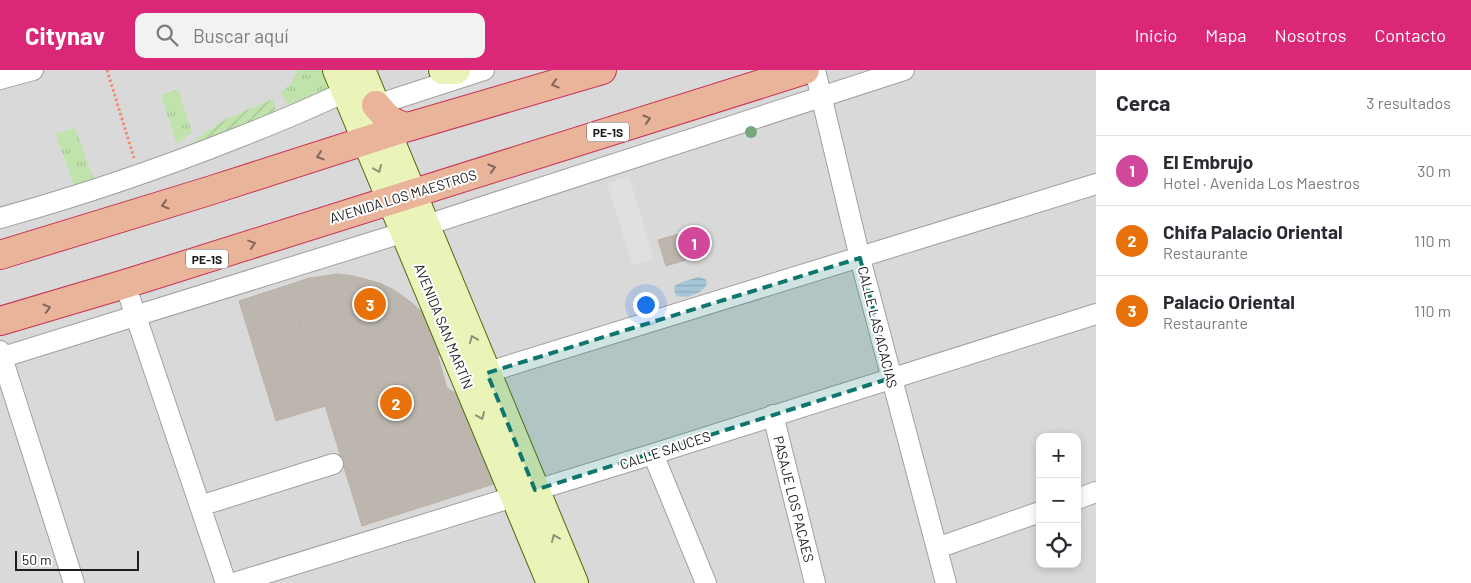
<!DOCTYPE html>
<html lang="es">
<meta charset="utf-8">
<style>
body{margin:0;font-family:Barlow,sans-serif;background:#f2f2f3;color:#2b2b33}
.controls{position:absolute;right:15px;bottom:15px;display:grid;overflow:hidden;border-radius:10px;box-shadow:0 2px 8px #0003}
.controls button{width:45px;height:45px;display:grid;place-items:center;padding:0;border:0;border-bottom:1px solid #e1e1e2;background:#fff;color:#2b2b33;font:25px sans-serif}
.scale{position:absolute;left:15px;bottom:12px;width:124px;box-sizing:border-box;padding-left:5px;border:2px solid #1c1c1c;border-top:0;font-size:14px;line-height:18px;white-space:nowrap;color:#1c1c1c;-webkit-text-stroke:4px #fff;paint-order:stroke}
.you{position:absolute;left:645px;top:234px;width:18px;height:18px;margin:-12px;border:4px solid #fff;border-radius:50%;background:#1a73e8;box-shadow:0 0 0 8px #1a73e833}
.badge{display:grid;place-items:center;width:32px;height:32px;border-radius:50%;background:#db2777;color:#fff;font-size:16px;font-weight:700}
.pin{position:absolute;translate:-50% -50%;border:2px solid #fff;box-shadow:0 1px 5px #0006}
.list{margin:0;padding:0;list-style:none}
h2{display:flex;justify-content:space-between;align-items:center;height:65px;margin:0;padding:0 20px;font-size:21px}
h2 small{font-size:16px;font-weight:400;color:#7c7c81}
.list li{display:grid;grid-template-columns:32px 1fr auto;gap:15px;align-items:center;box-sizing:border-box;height:70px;padding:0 20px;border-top:1px solid #e1e1e2}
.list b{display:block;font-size:19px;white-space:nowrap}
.list p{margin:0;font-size:16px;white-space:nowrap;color:#7c7c81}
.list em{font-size:16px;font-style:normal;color:#7c7c81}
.icon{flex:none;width:28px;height:28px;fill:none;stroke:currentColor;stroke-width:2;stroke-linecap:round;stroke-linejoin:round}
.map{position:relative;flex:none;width:1096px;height:513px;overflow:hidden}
header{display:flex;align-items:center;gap:30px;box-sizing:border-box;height:70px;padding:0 25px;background:#db2777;color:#fff}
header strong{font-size:24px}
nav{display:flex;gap:28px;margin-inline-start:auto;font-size:18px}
.search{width:350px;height:45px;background:#f2f2f3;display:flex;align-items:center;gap:12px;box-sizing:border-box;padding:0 18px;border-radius:10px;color:#7c7c81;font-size:19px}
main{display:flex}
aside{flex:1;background:#fff}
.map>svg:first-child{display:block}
</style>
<header>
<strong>Citynav</strong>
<div class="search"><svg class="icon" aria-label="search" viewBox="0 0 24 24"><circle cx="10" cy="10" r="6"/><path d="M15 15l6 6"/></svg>Buscar aquí</div>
<nav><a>Inicio</a><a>Mapa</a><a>Nosotros</a><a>Contacto</a></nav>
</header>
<main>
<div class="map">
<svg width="1096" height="513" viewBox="0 0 1096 513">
<defs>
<pattern id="grass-tufts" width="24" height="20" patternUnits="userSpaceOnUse" patternTransform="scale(1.25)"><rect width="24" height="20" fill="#c0e3ab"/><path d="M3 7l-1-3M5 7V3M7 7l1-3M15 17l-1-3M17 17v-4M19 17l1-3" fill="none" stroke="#a4c293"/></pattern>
<pattern id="garden-furrows" width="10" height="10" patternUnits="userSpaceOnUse" patternTransform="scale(1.25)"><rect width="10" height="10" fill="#c0e3ab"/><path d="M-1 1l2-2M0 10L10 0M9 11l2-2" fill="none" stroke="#a4c293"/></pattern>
<pattern id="water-rules" width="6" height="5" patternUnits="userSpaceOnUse" patternTransform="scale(1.25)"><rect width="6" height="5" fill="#a5c6d7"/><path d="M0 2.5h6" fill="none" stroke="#8daab8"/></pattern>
</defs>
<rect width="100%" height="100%" fill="#eceae2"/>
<!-- residential -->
<path fill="#dad9d9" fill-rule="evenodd" d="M0,0H1096V513H0ZM1040,367H1077V494H1040Z"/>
<!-- grass -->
<path fill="url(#grass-tufts)" d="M297,0H329L332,17L295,39L288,35L281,23L292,12Z
M178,19L192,62L177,74L161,25Z
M75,58L94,110L74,116L56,64Z"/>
<!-- garden -->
<path fill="url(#garden-furrows)" d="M273,29L277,46L184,80L203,64L228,48Z"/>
<!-- parking -->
<path fill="#e0e0e0" d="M629,106L654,189L632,195L607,113Z"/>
<!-- water -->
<path fill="url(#water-rules)" d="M698,207C724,211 686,235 675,224L674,217L677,214Z"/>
<!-- building -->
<path fill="#bcb6af" stroke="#bdb2a6" d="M698,158L706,184L666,196L658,170Z
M338,204L353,206L380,213L394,220L412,233L424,244L446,273L438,287L447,318L466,330L497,413L362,456L288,215L309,208Z
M288,215L325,336L276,351L239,231Z"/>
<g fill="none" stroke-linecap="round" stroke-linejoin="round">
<!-- minor casing -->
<g stroke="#a0a0a0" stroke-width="22">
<path id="minor" d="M815,0L860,188L946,513
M0,9L33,0
M376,35L484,0
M0,148C80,126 159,99 237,68C278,52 319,35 359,15
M125,214L200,436L333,394
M0,281L74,513
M0,288L405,162L904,0
M475,306L1096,114
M773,345L815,513
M653,384L706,513
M1077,429L1096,422
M200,436L226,513
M937,478L1040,442
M234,513L653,384L1096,244"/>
</g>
<!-- secondary casing -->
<g stroke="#54680d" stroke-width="30">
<path id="secondary" d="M337,0L551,513
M361,0L574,513
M443,0H456"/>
</g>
<!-- trunk casing -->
<g stroke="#c83153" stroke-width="30">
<path id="trunk" d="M376,35C386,47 392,54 408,57
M0,185L212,120L408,57L602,0
M0,251L125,214L805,0"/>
</g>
<!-- path -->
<path stroke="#ee8d71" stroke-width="3" stroke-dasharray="2.5 2.5" stroke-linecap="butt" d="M107,0L134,88"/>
<!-- minor -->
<use href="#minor" stroke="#fff" stroke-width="20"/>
<!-- secondary -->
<use href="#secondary" stroke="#eaf4b9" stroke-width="28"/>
<!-- trunk -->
<use href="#trunk" stroke="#e9b49a" stroke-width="28"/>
</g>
<!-- trees -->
<circle fill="#75a77b" cx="751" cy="62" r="6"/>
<!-- one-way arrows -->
<defs><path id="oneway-chevron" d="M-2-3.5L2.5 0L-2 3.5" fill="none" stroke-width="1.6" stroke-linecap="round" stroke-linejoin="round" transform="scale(1.25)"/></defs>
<g stroke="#82685b">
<use href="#oneway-chevron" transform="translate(555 14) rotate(164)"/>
<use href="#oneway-chevron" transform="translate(647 49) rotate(-17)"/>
<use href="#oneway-chevron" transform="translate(320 86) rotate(162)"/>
<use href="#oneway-chevron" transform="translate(492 98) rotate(-17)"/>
<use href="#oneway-chevron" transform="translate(165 135) rotate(163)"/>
<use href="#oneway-chevron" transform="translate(252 174) rotate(-18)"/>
<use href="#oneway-chevron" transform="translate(47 238) rotate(-17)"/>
</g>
<g stroke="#8d9372">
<use href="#oneway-chevron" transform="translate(378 99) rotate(67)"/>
<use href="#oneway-chevron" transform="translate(473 269) rotate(-112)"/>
<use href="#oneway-chevron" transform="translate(481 346) rotate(67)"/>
<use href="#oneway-chevron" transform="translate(555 468) rotate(-113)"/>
</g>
<!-- marked area -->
<path fill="#0f766e" fill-opacity="0.2" stroke="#0f766e" stroke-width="4" stroke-dasharray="10 6" stroke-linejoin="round" d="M860,188L891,308L535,420L487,303Z"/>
<g text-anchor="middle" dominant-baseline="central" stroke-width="4" stroke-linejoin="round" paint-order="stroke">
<!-- shield labels -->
<g fill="#fff" stroke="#606060" stroke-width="1">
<rect x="587" y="52.5" width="42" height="19" rx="4"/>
<rect x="186" y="179.5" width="42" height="19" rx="4"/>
</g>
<g font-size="12" font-weight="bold" fill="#1c1c1c">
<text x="608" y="62">PE-1S</text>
<text x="207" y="189">PE-1S</text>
</g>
<!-- street labels -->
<g font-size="14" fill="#1c1c1c" stroke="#fff">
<text transform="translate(403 126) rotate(-17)">AVENIDA LOS MAESTROS</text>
<text transform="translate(444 256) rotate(68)">AVENIDA SAN MARTÍN</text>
<text transform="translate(878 257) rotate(76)">CALLE LAS ACACIAS</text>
<text transform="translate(665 380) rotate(-18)">CALLE SAUCES</text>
<text transform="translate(794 429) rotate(76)">PASAJE LOS PACAES</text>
</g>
</g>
</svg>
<div class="controls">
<button>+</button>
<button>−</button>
<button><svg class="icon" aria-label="locate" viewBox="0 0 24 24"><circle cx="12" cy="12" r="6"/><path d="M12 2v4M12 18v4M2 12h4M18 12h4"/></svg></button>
</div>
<div class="scale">50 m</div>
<div class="you"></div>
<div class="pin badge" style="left:694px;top:173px;background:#d1479c">1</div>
<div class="pin badge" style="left:396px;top:333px;background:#e8710a">2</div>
<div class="pin badge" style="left:370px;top:234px;background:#e8710a">3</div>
</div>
<aside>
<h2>Cerca<small>3 resultados</small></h2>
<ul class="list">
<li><span class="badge" style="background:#d1479c">1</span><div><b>El Embrujo</b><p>Hotel · Avenida Los Maestros</p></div><em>30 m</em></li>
<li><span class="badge" style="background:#e8710a">2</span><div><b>Chifa Palacio Oriental</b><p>Restaurante</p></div><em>110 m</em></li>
<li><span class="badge" style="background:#e8710a">3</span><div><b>Palacio Oriental</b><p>Restaurante</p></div><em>110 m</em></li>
</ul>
</aside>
</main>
